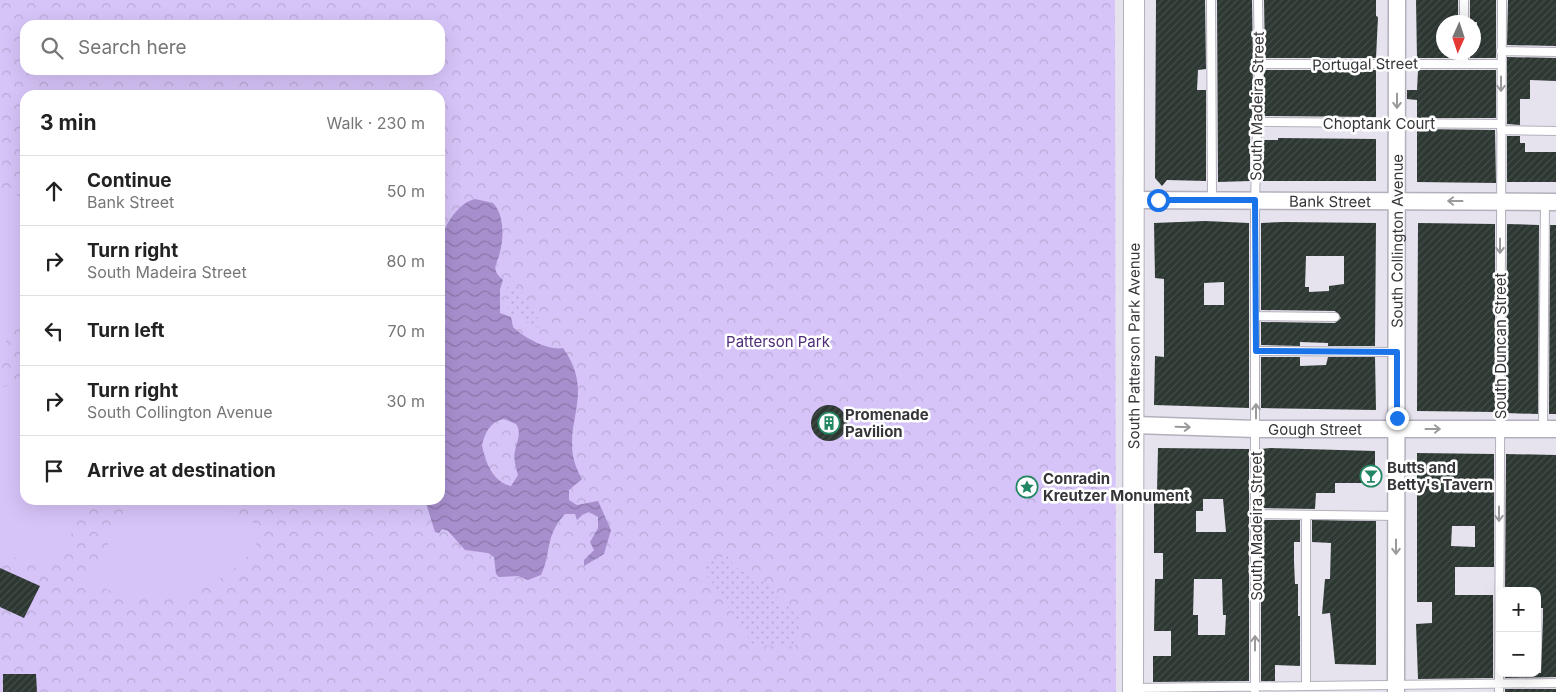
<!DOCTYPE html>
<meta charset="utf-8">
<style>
body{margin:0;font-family:Inter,sans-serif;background:#f6f6f6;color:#222}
.controls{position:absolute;right:15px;bottom:15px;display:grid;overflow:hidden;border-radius:10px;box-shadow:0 5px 20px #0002}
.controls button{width:45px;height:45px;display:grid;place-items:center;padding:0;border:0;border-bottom:1px solid #e0e0e0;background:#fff;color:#222;font:25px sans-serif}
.compass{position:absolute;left:1436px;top:15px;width:45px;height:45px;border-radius:50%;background:#fff;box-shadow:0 5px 20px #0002;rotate:183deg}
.stop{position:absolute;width:15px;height:15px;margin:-11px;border:4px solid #1a73e8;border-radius:50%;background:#fff}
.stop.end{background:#1a73e8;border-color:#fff;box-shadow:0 1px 5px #0008}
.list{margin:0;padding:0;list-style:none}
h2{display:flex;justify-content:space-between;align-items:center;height:65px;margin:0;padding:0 20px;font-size:21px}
h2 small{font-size:16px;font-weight:400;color:#767676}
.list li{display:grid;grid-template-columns:32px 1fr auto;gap:15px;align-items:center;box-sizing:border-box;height:70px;padding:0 20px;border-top:1px solid #e0e0e0}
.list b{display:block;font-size:19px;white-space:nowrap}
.list p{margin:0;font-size:16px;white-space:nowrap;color:#767676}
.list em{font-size:16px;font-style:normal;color:#767676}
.icon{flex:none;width:28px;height:28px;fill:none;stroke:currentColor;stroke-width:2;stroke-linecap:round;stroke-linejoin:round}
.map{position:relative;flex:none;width:1556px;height:692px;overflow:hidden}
.search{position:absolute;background:#fff;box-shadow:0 5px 20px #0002;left:20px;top:20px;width:425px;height:55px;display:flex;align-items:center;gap:12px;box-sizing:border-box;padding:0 18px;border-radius:15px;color:#767676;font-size:19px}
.panel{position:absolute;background:#fff;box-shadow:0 5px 20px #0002;left:20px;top:90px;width:425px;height:415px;border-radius:15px}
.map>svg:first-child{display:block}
</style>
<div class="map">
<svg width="1556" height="692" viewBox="0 0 1556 692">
<defs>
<pattern id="park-crowns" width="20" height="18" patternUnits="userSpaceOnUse" patternTransform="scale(1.25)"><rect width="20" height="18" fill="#d6c4f8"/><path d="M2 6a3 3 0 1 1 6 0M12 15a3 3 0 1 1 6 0" fill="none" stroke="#b8a9d5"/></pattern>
<pattern id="garden-dots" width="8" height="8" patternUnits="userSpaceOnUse" patternTransform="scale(1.25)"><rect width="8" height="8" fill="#d6c4f8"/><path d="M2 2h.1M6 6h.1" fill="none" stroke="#b8a9d5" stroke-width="1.8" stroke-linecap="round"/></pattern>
<pattern id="water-waves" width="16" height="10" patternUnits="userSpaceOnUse" patternTransform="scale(1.25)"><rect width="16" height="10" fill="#a78fce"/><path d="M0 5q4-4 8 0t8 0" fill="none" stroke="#8976a8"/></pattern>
<pattern id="building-hatch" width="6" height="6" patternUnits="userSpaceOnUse" patternTransform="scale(1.25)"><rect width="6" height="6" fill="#2e3833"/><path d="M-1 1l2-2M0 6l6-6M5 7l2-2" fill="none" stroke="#444d49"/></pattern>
</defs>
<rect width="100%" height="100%" fill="#e6e3ee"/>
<!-- park -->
<path fill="url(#park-crowns)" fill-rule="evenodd" d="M0,0H1115L1116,692H0ZM25,25H440V70H25ZM25,95H440V500H25Z"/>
<!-- garden -->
<path fill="url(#garden-dots)" d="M508,284H516L544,328H539L509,312L506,298Z
M727,555C740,578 757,575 775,589L778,604L789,607L801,621L795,646L753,645L711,581L699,567Z"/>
<!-- pitch -->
<path fill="#d6c4f8" d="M0,188L25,199V331L12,326L4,347L0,346Z
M7,386L25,388V500H84L63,556C44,576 19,561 0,548V388Z
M131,500H200L267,529L242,563L208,587L168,598L127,597L88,582Z"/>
<!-- water -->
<path fill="url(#water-waves)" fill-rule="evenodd" d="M475,199L493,203C504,214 504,237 500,252C497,265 490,269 503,280L500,289V313L511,317L513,327C523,337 548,351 563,348C600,399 553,430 582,479L569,490V500L577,505L598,501L611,530L604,554L584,566V560L594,550L590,542L598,528V517L589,512L582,515L577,520L575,514H565C544,537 552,552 541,575L528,580L518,576L499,577L496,574L494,557L488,553L465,550L448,531L442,529L439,533L435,532L425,500H440V459L444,447L440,434V342C458,319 421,253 454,214C460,207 466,201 475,199ZM504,419L516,424C522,433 517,441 515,451C513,457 516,468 518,475L511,486C493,482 485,462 482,445C485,432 491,421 504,419Z"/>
<!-- building -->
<path fill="url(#building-hatch)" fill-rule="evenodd" d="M1156,0H1205L1206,69L1198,70L1197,90H1206V181L1167,180L1162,186L1155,178Z
M1217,0H1252L1253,64L1252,118H1250V181L1218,182Z
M1264,0H1376V16L1378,17L1376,58H1265Z
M1416,0H1458V22H1444V52H1458V58H1417Z
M1470,0H1496V58H1470V52H1474V43H1477V22H1470Z
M1508,0H1556V46L1507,45Z
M1507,57L1556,58V81L1530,80V99H1520V125L1507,124Z
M1264,70H1376V117L1263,116Z
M1418,70H1496V118H1417V100L1407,99V90H1417Z
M1417,129L1495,130L1496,183L1417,182Z
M1507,136H1520V143H1525V152H1556V182H1507Z
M1278,138L1376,139V181H1261L1262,140H1278Z
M1205,221L1249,223V408L1154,405L1155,356L1164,357V279L1155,278L1154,223ZM1224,282V305H1204V283Z
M1284,222L1376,223L1375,346H1328V343L1300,342V346L1261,345V322L1335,323L1341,318L1335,311L1261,310V223ZM1306,256H1344V284L1329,286V291L1309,292V287H1305Z
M1418,223L1495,224V412L1417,411Z
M1507,224L1539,225L1538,414L1506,413Z
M1550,225H1556V414H1549Z
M1261,357H1300V366L1326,365L1328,357H1375L1376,410L1261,408Z
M811 423a18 18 0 1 1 36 0a18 18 0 1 1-36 0Z
M1158,448L1249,449V681L1153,682V656H1171V631H1154L1155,579H1163V553H1154V501L1155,490L1157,491ZM1203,499H1223L1226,532H1196V511H1203ZM1194,579H1222L1223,615H1226L1225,635H1198V615H1193Z
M1270,448L1375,451V483H1335V493H1316L1315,509L1261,508V449Z
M1417,453L1494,454V567H1455V595H1493V678L1418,679L1416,624L1432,623V602H1417ZM1452,526H1475V547L1451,546Z
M1506,454L1556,455V677L1505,678V673H1541L1543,618V608H1541V599H1537V591H1505Z
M1261,520H1300V542H1294V562L1295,584H1298V616H1300V666L1275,665V681H1261Z
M1312,520L1376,521V665L1335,664L1330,613L1322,614L1325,579H1330L1331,543L1312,542Z
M0,568L40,586L24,618L0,607Z
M3,674H36L37,692H3Z
M1505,689H1556V692H1505Z"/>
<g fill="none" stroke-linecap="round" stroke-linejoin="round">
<!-- service casing -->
<g stroke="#b3b0bb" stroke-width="10">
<path id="service" d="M1211,0L1212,200
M1464,0V22
M1501,51L1556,52
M1464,52V64
M1259,64H1502
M1258,122L1501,124
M1501,130L1556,131
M1257,316L1335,317
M1256,351L1397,352
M1543,429L1545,201
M1255,514L1396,516
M1306,686V515
M1133,688L1556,683
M1255,692V201L1259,64L1258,0
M1499,692L1502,0"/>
</g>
<!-- minor casing -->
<g stroke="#b3b0bb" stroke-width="19">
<g id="minor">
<path id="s1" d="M1134,200L1556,202"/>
<path id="s2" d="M1134,425L1256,429H1556"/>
<path id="s3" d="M1396,692L1397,0"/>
</g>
</g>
<!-- tertiary casing -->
<g stroke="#b3b0bb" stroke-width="22">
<g id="tertiary">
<path id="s4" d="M1133,692L1134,0"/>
</g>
</g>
<!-- service -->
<use href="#service" stroke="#fff" stroke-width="8"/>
<!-- minor -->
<use href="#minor" stroke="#fff" stroke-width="16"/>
<!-- tertiary -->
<use href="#tertiary" stroke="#fff" stroke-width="20"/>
</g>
<!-- one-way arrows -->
<defs><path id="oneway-shaft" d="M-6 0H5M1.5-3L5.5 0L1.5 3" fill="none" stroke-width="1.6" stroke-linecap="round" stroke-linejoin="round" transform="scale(1.25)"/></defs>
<g stroke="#9a9a9c">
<use href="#oneway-shaft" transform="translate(1501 84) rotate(90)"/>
<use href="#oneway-shaft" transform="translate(1397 101) rotate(90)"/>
<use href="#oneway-shaft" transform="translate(1455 201) rotate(-180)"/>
<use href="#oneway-shaft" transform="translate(1500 246) rotate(90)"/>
<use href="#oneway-shaft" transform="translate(1256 411) rotate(-90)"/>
<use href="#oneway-shaft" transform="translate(1183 427) rotate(2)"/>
<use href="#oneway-shaft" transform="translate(1433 429)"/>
<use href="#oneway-shaft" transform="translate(1499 514) rotate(90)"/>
<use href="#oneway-shaft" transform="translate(1396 547) rotate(90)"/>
<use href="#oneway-shaft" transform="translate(1255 643) rotate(-90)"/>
</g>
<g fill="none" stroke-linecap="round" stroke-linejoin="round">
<!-- route -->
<path stroke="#1a73e8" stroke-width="6" d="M1158,200H1255L1256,351L1397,352V418"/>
</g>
<!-- icons -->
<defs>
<g id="building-ring" transform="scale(1.125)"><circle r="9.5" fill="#fff" stroke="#218762" stroke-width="1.5"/><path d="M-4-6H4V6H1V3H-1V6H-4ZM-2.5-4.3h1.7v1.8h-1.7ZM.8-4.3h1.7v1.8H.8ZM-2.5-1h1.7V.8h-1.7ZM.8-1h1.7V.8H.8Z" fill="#218762"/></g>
<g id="bar-ring" transform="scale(1.125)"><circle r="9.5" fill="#fff" stroke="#218762" stroke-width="1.5"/><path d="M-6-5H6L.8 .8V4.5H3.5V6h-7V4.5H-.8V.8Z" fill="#218762"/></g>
<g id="sight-ring" transform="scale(1.125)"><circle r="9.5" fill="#fff" stroke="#218762" stroke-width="1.5"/><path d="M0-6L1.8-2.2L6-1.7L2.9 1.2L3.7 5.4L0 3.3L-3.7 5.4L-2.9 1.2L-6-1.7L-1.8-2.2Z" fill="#218762"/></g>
</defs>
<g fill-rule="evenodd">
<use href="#building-ring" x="829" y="423"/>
<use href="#bar-ring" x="1371" y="476"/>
<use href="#sight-ring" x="1027" y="487"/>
</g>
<g text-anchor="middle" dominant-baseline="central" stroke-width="5" stroke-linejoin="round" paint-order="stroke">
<!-- street labels -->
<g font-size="15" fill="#363539" stroke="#fff">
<text transform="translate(1365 64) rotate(-1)">Portugal Street</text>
<text transform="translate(1257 106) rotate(-89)">South Madeira Street</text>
<text x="1379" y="123">Choptank Court</text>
<text stroke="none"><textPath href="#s1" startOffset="196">Bank Street</textPath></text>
<text stroke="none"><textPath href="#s3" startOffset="451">South Collington Avenue</textPath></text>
<text stroke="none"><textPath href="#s4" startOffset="346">South Patterson Park Avenue</textPath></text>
<text transform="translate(1500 346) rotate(-90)">South Duncan Street</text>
<text stroke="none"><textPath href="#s2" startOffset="181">Gough Street</textPath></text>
<text transform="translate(1256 526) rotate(-90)">South Madeira Street</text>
</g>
<!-- park labels -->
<g font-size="15" fill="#4e2c77" stroke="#fff">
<text x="778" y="341">Patterson Park</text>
</g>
<!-- poi labels -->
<g font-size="15" font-weight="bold" fill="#363539" stroke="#fff" text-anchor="start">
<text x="845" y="414">Promenade<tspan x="845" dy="17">Pavilion</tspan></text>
<text x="1387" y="467">Butts and<tspan x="1387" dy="17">Betty's Tavern</tspan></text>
<text x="1043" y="478">Conradin<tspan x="1043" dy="17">Kreutzer Monument</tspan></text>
</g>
</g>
</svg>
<div class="controls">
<button>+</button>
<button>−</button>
</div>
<svg class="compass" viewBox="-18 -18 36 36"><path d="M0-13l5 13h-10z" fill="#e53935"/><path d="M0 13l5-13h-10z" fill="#767676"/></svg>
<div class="stop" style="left:1158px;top:200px"></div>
<div class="stop end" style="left:1397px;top:418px"></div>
<div class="search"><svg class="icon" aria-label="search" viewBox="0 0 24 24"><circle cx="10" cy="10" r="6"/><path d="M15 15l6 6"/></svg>Search here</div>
<section class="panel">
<h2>3 min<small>Walk · 230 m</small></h2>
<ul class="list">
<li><svg class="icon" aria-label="ahead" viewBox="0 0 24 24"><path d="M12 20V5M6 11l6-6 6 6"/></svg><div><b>Continue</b><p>Bank Street</p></div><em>50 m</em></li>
<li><svg class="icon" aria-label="right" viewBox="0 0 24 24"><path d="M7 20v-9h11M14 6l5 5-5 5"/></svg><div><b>Turn right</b><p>South Madeira Street</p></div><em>80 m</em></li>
<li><svg class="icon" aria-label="left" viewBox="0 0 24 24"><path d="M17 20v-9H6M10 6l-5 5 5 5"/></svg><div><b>Turn left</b></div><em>70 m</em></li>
<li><svg class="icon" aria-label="right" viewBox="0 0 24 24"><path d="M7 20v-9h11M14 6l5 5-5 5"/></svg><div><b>Turn right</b><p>South Collington Avenue</p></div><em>30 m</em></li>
<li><svg class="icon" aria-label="arrive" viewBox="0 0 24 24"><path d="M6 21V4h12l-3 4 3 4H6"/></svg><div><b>Arrive at destination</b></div></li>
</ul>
</section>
</div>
